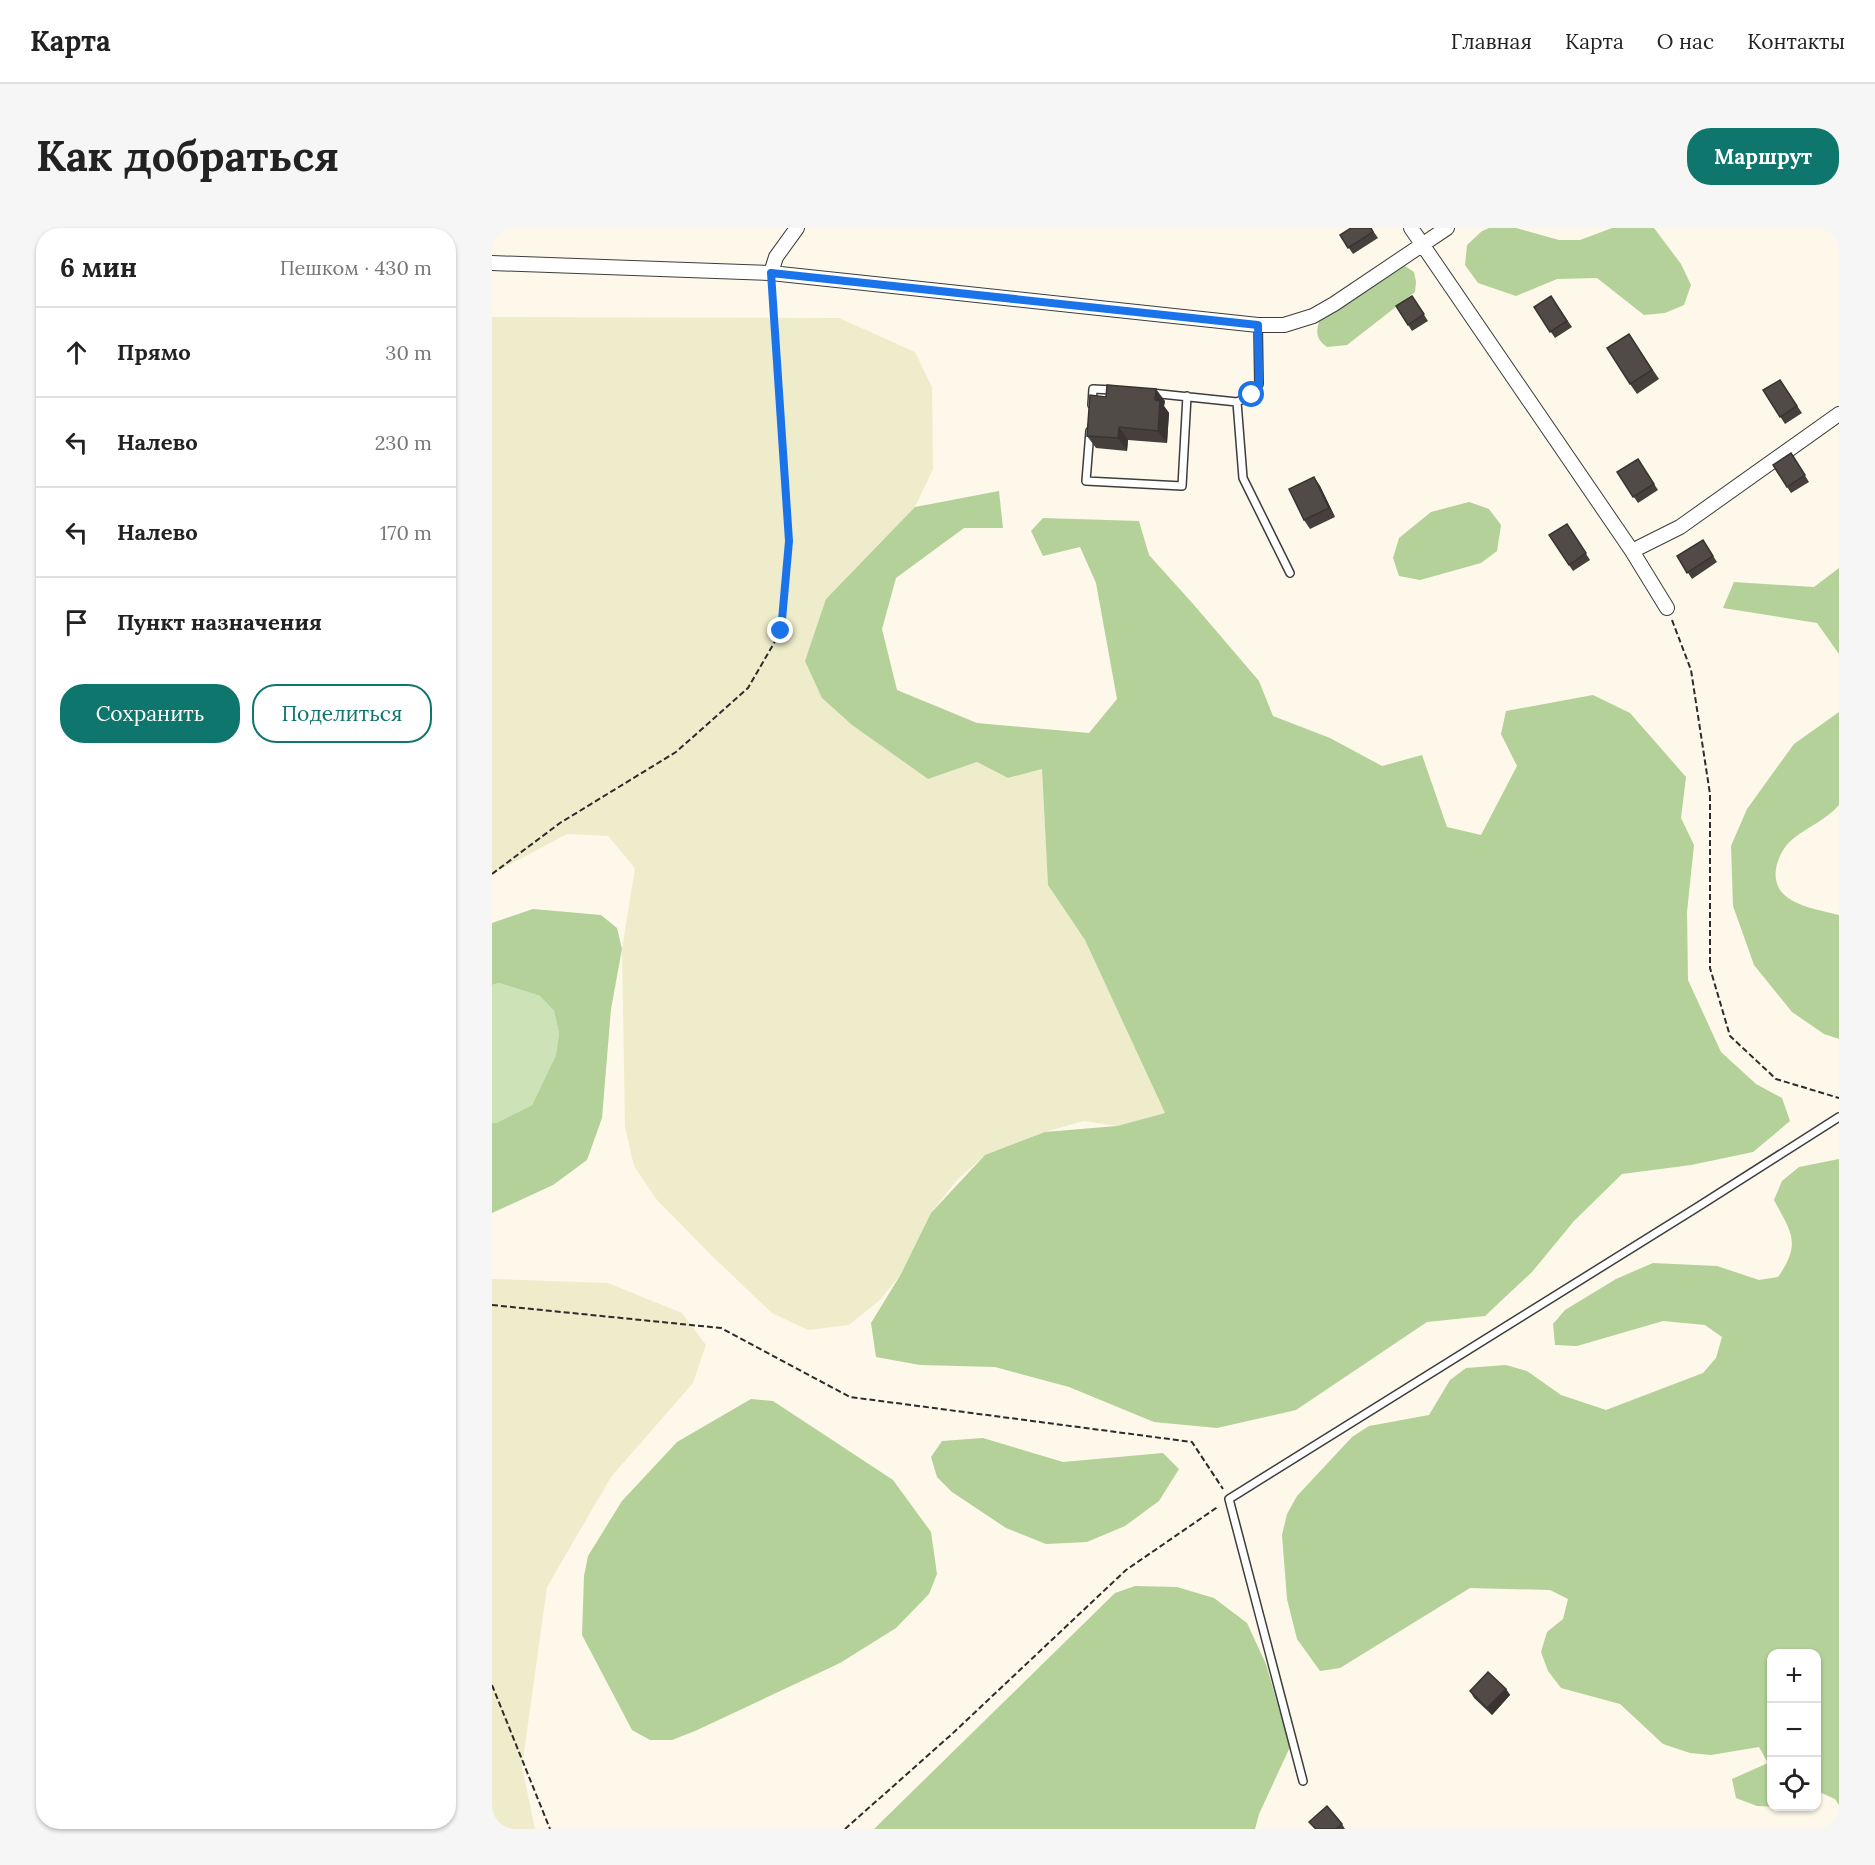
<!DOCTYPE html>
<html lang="ru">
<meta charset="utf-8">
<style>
body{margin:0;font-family:Lora,serif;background:#f6f6f6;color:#222}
.controls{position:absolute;right:18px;bottom:18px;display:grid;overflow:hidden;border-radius:12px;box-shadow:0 2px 4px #0004}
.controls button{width:54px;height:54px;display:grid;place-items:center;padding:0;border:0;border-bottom:2px solid #e0e0e0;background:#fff;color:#222;font:30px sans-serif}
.stop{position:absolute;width:18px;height:18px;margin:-14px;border:4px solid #1a73e8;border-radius:50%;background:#fff}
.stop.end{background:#1a73e8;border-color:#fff;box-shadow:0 2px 6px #0008}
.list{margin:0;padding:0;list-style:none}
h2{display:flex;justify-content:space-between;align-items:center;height:78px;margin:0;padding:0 24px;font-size:26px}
h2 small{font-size:20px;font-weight:400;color:#767676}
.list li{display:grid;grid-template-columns:39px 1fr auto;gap:18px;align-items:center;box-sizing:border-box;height:90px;padding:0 24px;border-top:2px solid #e0e0e0}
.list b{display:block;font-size:22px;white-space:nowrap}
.list em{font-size:20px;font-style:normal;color:#767676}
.actions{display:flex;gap:12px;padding:18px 24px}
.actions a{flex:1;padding:14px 0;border:2px solid #0f766e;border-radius:24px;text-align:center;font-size:21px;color:#0f766e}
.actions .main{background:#0f766e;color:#fff}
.icon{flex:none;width:33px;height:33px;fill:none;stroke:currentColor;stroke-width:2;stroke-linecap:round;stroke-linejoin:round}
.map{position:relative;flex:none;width:1347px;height:1601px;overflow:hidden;border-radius:24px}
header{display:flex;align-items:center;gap:36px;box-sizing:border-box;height:84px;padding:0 30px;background:#fff;border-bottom:2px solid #e0e0e0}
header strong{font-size:28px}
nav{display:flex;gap:33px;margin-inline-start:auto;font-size:21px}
.intro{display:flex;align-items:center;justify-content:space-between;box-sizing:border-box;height:144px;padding:0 36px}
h1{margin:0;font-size:42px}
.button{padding:15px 27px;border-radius:24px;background:#0f766e;color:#fff;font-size:21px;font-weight:700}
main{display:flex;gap:36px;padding:0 36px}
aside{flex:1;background:#fff;border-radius:24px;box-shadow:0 2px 4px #0004}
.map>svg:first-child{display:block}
</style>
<header>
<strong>Карта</strong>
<nav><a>Главная</a><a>Карта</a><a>О нас</a><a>Контакты</a></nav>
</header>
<div class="intro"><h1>Как добраться</h1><a class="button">Маршрут</a></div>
<main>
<aside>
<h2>6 мин<small>Пешком · 430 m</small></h2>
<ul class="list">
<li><svg class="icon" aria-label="ahead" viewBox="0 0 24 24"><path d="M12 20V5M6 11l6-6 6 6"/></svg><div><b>Прямо</b></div><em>30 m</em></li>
<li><svg class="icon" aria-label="left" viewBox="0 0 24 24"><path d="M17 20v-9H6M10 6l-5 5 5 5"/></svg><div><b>Налево</b></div><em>230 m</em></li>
<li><svg class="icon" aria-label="left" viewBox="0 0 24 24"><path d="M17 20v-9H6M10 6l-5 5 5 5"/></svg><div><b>Налево</b></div><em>170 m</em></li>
<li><svg class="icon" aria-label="arrive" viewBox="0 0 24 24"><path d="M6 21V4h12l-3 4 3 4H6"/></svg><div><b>Пункт назначения</b></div></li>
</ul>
<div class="actions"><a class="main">Сохранить</a><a>Поделиться</a></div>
</aside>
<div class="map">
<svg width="1347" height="1601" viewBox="0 0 1347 1601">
<rect width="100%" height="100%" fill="#fdf8e9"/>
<!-- farmland -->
<path fill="#efeccc" d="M0,89L347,90L423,124L440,159L441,241L423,279L334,371L330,470L360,497L436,551L485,534L516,550L550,541L556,657L593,712L673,885L625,898L592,893L553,904L493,927L464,953L439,985L409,1046L388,1072L357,1097L316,1102L280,1085L221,1029L165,972L142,938L133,899L130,721L143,640L116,608L75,606L0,646Z
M0,1051L116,1055L190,1085L214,1117L201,1155L119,1249L55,1359L30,1539L43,1601H0Z"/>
<!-- green -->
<path fill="#cee2b7" d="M7,755L48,768L62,783L67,805L64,827L40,877L4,895H0V757Z"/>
<!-- forest -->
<path fill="#b3d198" d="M997,0H1024L1067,12H1088L1120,0H1162L1189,36L1199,57L1192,77L1173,85L1152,87L1105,50L1065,51L1024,68L986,55L973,37L975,17L990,3Z
M913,38L922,44L924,54L923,64L855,117L835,119C824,111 824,105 827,93L902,39Z
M507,263L511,300H472L404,350L390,401L405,462L485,495L597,505L625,471L604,355L588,319L551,328L539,303L551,290L647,293L657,327L702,377L767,453L781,488L838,510L890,538L930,527L955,599L989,607L1025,538L1009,506L1014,483L1101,467L1138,485L1194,549L1189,590L1202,617L1195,684L1196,752L1229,824L1264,856L1290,870L1298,893L1261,924L1199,937L1130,946L1082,993L1040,1044L993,1088L935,1094L804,1182L725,1200L662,1194L577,1159L503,1139L428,1137L384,1129L379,1095L409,1046L439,985L493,927L553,904L625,898L673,885L593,712L556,657L550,541L516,550L485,534L436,551L360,497L330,470L313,433L334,371L423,279Z
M977,274L997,281L1009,297L1005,323L989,335L928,352L907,348L901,330L907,310L939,284Z
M1347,340V426L1325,395L1231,380L1242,354L1322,359Z
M1347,484V577C1334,592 1317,598 1302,610C1293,617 1288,626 1285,636C1275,675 1319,680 1347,687V811L1332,806L1300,784L1262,737L1241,678L1239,618L1255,581L1302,516Z
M41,681L109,687L125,700L130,721L119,781L110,890L95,932L61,957L0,985V895H4L40,877L64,827L67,805L62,783L48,768L7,755L0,757V695Z
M1347,931V1577L1343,1571L1325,1563L1324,1426H1280V1578L1285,1579L1265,1578L1244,1570L1240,1551L1276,1535L1267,1519L1219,1527L1198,1525L1171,1516L1128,1476L1069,1460L1056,1443L1049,1424L1055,1404L1071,1391L1076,1371L1058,1362L978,1360L848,1440L828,1443L805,1411L795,1371L790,1307L795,1286L805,1268L860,1209L877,1198L937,1187L958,1152L974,1140L1014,1137L1035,1143L1069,1167L1114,1182L1211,1145L1224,1130L1230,1109L1213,1097L1171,1093L1085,1118L1063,1117L1061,1096L1073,1082L1124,1051L1161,1035L1225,1038L1267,1052L1286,1049C1310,1015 1299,1004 1282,972L1290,953L1307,939Z
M259,1171L281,1173L401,1252L439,1304L445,1346L437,1366L404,1400L348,1435L203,1503L180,1512H158L140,1502L90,1407L92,1348L96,1328L130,1273L185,1214Z
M491,1210L571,1234L671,1225L687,1241L667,1273L633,1298L595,1314L554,1316L514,1300L460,1264L445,1249L439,1229L450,1213Z
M643,1358L685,1359L722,1370L755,1395L774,1436L798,1519L767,1586L763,1601H382L623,1365Z"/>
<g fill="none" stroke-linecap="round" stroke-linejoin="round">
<!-- service casing -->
<g stroke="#3d3d3d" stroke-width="10">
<path id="service" d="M659,165L745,174L760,167L767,156L766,97
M745,174L751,250L798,345
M600,177L601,161L621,162
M598,203L594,253L690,258L695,168
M811,1553L737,1271L1204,980L1347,889"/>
</g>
<!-- minor casing -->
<g stroke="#3d3d3d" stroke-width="16">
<path id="minor" d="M919,0L1140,323L1175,380
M0,35L279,45L766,97H792L821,88L842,76L955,0
M279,45L284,29L305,0
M1140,323L1188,299L1347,186"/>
</g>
<!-- path -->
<path stroke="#2c2c2c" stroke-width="2" stroke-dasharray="6 3" stroke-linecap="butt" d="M1180,392L1199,442L1218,566V740L1238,808L1284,851L1347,870
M0,646L68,595L184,524L256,460L289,403L297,313L280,58
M0,1077L229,1100L358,1169L700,1214L731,1261
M0,1457L58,1601
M353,1601L460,1506L634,1342L727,1278"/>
<!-- service -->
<use href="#service" stroke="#fff" stroke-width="7"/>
<!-- minor -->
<use href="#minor" stroke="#fff" stroke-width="14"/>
</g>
<!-- wall -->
<path fill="#46403d" d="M879,0L886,10L861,26L848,7Z
M920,68L936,93L920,103L904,78Z
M1059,68L1080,99L1063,110L1042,79Z
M1137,106L1167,151L1145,166L1138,156Z
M1288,152L1310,185L1293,196L1271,162Z
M673,173L672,178L677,185L675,215L636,212L635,223L604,220L595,208Z
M1299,225L1317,254L1299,265L1281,237Z
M1146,231L1166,262L1146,275L1125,244Z
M822,249L828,258L843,289L818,301L812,292Z
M1075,296L1098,332L1081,343L1057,307Z
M1211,312L1225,334L1200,351L1185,328Z
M1014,1461L1018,1467L1000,1487L982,1470L978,1463Z
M817,1594L850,1596L853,1601H823Z"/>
<!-- shaded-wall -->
<path fill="#393432" d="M664,161L673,173L672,178L677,185L675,215L666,203L663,172Z
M627,199L636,212L635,223L626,210Z
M822,249L828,258L843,289L837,280Z
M1014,1461L1018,1467L1000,1487L995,1480Z"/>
<!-- building -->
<path fill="#514b47" stroke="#393432" stroke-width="1.5" d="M859,0H879L881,4L856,20L848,7Z
M920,68L932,86L916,97L904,78Z
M1059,68L1075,93L1058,104L1042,79Z
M1137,106L1160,142L1138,156L1115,120Z
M1288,152L1305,178L1288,189L1271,162Z
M615,157L664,161L663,172L668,173L666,203L627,199L626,210L595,208L598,167L614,169Z
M1299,225L1313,247L1295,259L1281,237Z
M1146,231L1162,256L1141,269L1125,244Z
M822,249L837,280L812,292L797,261Z
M1075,296L1094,325L1077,337L1057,307Z
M1211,312L1221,328L1195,345L1185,328Z
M996,1444L1014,1461L995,1480L978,1463Z
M835,1578L850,1596L844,1601H824L817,1594Z"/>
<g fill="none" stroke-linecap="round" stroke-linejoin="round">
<!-- route -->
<path stroke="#1a73e8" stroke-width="8" d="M289,403L297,313L279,45L766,97L767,156L760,167"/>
</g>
</svg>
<div class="controls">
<button>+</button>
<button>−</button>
<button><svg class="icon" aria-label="locate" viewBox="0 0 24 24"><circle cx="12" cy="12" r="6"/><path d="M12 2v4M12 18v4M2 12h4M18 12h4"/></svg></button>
</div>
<div class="stop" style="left:760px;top:167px"></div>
<div class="stop end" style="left:289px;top:403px"></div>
</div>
</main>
